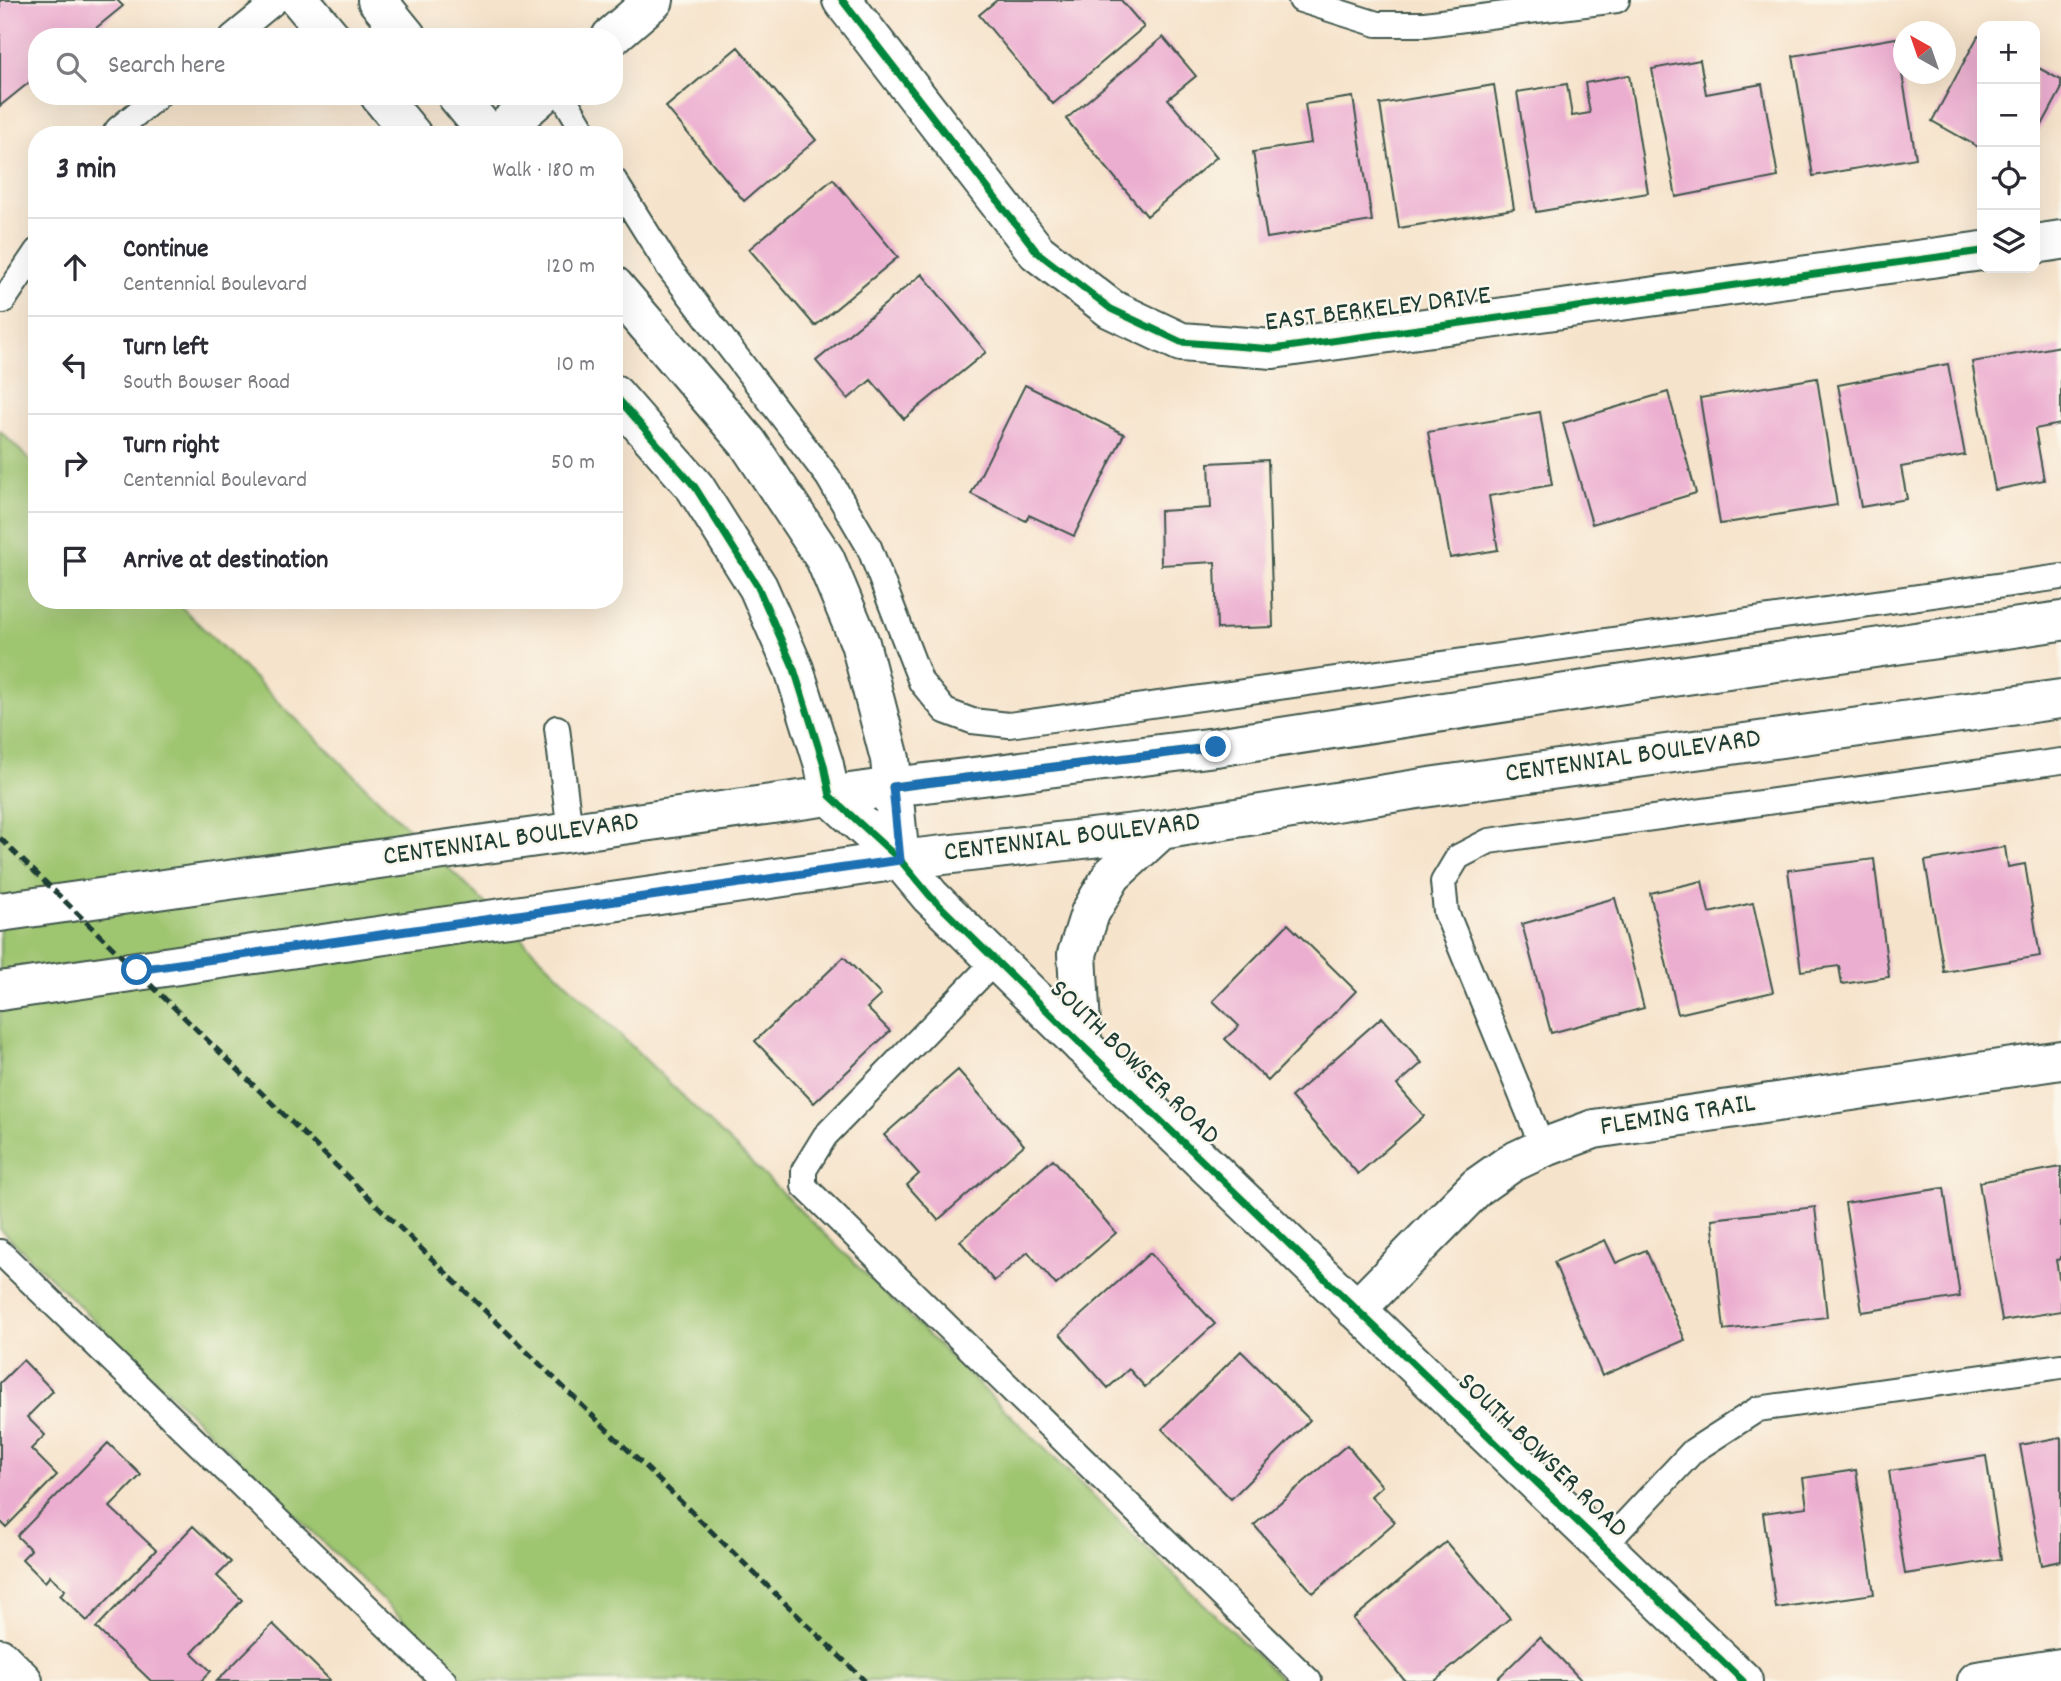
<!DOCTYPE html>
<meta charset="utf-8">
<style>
body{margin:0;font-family:Dekko,sans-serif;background:#f2f2f3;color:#2b2b33}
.controls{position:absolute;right:21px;top:21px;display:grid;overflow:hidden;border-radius:14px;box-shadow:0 7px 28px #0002}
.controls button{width:63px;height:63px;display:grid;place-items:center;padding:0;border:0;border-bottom:2px solid #e1e1e2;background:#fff;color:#2b2b33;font:35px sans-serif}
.compass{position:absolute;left:1893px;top:21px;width:63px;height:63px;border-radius:50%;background:#fff;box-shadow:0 7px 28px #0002;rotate:320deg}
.stop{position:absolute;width:21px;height:21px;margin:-16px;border:5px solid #1f6fb2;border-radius:50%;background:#fff}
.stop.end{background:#1f6fb2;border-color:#fff;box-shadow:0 2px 7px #0008}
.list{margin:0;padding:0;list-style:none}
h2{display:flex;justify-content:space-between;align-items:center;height:91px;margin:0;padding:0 28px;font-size:30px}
h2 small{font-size:23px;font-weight:400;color:#7c7c81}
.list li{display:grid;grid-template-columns:46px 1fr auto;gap:21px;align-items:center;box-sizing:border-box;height:98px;padding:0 28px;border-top:2px solid #e1e1e2}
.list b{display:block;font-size:26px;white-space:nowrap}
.list p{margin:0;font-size:23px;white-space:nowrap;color:#7c7c81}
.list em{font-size:23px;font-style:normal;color:#7c7c81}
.icon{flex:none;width:38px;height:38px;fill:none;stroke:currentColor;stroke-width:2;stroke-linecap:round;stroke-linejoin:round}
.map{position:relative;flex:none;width:2061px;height:1681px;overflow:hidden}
.search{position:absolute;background:#fff;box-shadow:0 7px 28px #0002;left:28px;top:28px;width:595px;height:77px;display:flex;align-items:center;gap:18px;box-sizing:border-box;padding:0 24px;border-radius:28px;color:#7c7c81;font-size:26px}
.panel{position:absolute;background:#fff;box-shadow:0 7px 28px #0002;left:28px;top:126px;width:595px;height:483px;border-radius:28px}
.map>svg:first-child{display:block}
</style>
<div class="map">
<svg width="2061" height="1681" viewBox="0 0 2061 1681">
<rect width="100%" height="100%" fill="#fbf7ec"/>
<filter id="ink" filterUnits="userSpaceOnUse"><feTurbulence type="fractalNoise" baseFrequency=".0143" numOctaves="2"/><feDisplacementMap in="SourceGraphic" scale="14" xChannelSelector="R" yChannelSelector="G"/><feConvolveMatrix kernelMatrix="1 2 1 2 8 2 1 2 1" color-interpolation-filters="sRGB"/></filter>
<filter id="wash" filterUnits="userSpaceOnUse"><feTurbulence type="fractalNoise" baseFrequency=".00686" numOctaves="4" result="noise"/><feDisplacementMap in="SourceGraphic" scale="28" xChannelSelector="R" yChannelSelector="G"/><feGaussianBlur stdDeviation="1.57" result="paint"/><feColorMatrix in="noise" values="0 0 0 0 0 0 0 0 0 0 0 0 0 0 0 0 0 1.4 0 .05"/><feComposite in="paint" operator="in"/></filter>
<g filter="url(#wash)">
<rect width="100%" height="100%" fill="#f6e3cb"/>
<!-- grass -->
<path fill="#9ec570" stroke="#5e8152" stroke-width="2" d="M0,431L37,467V600H174L1283,1681H466L0,1229Z"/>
<g id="blocks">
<!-- building -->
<path fill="#ecaed0" d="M0,0H117L123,6L85,37H37V76L0,106Z
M997,0H1121L1144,27L1053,104L979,15Z
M1978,36L1982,38V149L1932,121Z
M1163,37L1196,76L1168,99L1217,157L1147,216L1066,119Z
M1896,38L1916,158L1813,176L1793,56Z
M738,47L816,140L744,201L666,107Z
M1700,60L1706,94L1762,84L1778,177L1676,197L1652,69Z
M2035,66L2061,80V90L2035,138Z
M1629,75L1648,193L1536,212L1517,92L1567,84L1572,116L1590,113L1585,83Z
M1494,85L1514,209L1399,228L1380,104Z
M1353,97L1372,221L1267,238L1253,152L1311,143L1305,104Z
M833,179L898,257L815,326L749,249Z
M922,274L986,352L904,419L871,380L848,399L816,361Z
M2061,346V424L2035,429L2044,480L1995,490L1972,362Z
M1948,364L1965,455L1901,467L1907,499L1861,507L1838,385Z
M1817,378L1837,505L1720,524L1700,398Z
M1025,385L1124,434L1074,536L1029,515L1026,521L971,494Z
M1668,392L1696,493L1592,524L1563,423Z
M1540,412L1552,485L1489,496L1498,550L1450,558L1428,432Z
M1268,460L1273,627L1217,629L1215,562L1161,565L1160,511L1211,508L1209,463Z
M2005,847L2008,867L2025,864L2040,956L1944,972L1925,861Z
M1874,859L1889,977L1842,984L1839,966L1801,971L1788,870Z
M1702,881L1709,913L1753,903L1773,992L1678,1014L1650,893Z
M1615,898L1644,1008L1551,1033L1522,924Z
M1288,924L1356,991L1268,1081L1225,1039L1239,1026L1213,1001Z
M844,957L881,995L867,1008L890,1031L814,1103L755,1041Z
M1382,1017L1422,1063L1397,1085L1424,1116L1358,1174L1291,1097Z
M958,1070L1024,1145L938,1220L907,1185L919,1174L884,1135Z
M1053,1159L1116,1233L1056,1285L1028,1252L994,1281L960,1241Z
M2061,1167V1259L2056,1260L2061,1289V1311L2002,1321L1979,1182Z
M1944,1188L1960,1297L1862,1312L1845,1203Z
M1815,1207L1827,1317L1724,1330L1712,1219Z
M1605,1240L1616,1263L1646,1250L1685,1340L1602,1376L1554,1262Z
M1150,1253L1215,1324L1145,1387L1129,1369L1108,1388L1060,1334Z
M1241,1351L1310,1420L1231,1499L1162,1429Z
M23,1360L53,1391L27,1417L45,1435L31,1449L57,1475L6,1527L0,1521V1383Z
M2061,1437V1561L2042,1565L2020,1445Z
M108,1443L141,1475L110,1507L156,1550L87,1621L60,1595L65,1590L50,1576L45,1582L22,1559L31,1550L17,1536Z
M1347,1445L1382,1486L1371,1496L1395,1522L1313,1593L1254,1525Z
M1986,1456L2001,1559L1905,1574L1889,1471Z
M1856,1470L1874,1594L1776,1608L1763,1513L1807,1507L1803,1478Z
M193,1526L231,1562L217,1576L242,1600L192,1653L211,1671L201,1681H151L96,1628Z
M1446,1542L1510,1618L1435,1681H1405L1353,1619Z
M273,1624L330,1680L329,1681H217Z
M1540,1637L1582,1681H1495Z"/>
</g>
</g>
<g filter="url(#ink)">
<use href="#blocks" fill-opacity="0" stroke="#3f564b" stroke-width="2"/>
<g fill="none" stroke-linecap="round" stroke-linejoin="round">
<!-- service casing -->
<g stroke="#3f564b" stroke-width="28">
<path id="service" d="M1301,0L1377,24H1425L1617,0
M232,37L277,0
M563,96L586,135
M114,135L118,129L158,96
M614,180L669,268L828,477L869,547L921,682L945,711L972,721L1009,725L2061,577
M0,301H3L37,251
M557,728L570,832
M996,960L825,1136L804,1170V1186L1309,1681
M1543,1148L1446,912L1443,882L1458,857L1489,841L2061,761
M0,1252L444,1681
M1604,1546L1693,1451L1758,1409L2061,1366"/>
</g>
<!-- minor casing -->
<g stroke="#3f564b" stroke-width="42">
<path id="minor" d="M842,0L1037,252L1111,309L1181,342L1273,349L1982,251
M611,37L654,0
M496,135L541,96
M2035,244L2061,240
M900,860L930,896L1082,1045L1743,1681
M1356,1310L1477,1187L1511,1163L1543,1148L1594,1129L2061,1060
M0,1658L23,1681
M1977,1681L2061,1668"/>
</g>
<!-- tertiary casing -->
<g stroke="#3f564b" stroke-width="42">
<path id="tertiary" d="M300,0L331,37
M377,0L407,37
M380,96L412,135
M457,96L489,135
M614,286L748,443L825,559L860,643L890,759L900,860
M614,394L695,487L758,587L794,669L824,765L830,796L900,860"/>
</g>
<!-- secondary casing -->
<g stroke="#3f564b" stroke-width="42">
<path id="secondary" d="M0,912L893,787L1216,747L1624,684L2061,621
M0,991L900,860L1161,830L1436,786L2061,699
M1082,1045L1077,954L1090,913L1112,875L1161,830"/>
</g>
<!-- service -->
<use href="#service" stroke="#fff" stroke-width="24"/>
<!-- minor -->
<use href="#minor" stroke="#fff" stroke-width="38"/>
<!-- tertiary -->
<use href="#tertiary" stroke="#fff" stroke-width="38"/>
<!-- secondary -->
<use href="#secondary" stroke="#fff" stroke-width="38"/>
<!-- rail -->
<path stroke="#1f3d34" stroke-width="5" stroke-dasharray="10 5" stroke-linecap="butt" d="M0,838L865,1681"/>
<!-- cycleway casing -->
<g stroke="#fbf7ec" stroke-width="11">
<path id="cycleway" d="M842,0L1037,252L1111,309L1181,342L1273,349L1982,251
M614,394L695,487L758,587L794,669L824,765L830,796L900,860L930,896L1082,1045L1743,1681
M893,787L1216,747"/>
</g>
<!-- cycleway -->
<use href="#cycleway" stroke="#00873e" stroke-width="7"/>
</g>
</g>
<g fill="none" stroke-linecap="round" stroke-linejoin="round" filter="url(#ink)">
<!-- route -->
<path stroke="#1f6fb2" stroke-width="9" d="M137,970L900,860L893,787L1216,747"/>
</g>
<g text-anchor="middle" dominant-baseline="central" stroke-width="5" stroke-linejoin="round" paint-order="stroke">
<!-- street labels -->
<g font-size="28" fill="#1f3d34" stroke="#fbf7ec">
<text transform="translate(1378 311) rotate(-7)">EAST BERKELEY DRIVE</text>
<text transform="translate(1633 758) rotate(-8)">CENTENNIAL BOULEVARD</text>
<text transform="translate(1072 839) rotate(-7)">CENTENNIAL BOULEVARD</text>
<text transform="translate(511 841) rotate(-8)">CENTENNIAL BOULEVARD</text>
<text transform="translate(1133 1064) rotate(44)">SOUTH BOWSER ROAD</text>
<text transform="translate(1678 1117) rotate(-9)">FLEMING TRAIL</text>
<text transform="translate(1541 1457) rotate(44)">SOUTH BOWSER ROAD</text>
</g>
</g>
</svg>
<div class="controls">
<button>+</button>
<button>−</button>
<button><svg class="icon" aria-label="locate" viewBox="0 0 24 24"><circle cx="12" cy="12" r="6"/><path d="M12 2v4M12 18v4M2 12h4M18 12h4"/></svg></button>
<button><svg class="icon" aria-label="layers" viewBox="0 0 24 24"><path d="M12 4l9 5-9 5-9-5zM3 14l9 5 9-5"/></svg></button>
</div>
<svg class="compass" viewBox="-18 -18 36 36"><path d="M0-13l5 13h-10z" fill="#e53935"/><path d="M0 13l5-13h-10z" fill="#7c7c81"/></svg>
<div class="stop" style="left:137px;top:970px"></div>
<div class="stop end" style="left:1216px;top:747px"></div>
<div class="search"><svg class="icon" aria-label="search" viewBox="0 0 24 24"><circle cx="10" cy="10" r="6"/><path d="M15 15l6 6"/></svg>Search here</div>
<section class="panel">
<h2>3 min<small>Walk · 180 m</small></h2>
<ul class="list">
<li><svg class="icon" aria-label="ahead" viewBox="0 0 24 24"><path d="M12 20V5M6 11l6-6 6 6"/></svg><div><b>Continue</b><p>Centennial Boulevard</p></div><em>120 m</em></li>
<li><svg class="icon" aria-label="left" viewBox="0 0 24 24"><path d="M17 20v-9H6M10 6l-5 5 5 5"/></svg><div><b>Turn left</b><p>South Bowser Road</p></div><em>10 m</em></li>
<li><svg class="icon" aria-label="right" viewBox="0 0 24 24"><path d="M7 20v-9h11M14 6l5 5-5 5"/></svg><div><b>Turn right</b><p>Centennial Boulevard</p></div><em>50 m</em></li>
<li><svg class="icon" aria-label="arrive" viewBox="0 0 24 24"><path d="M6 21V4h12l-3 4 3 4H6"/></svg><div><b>Arrive at destination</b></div></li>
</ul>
</section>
</div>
